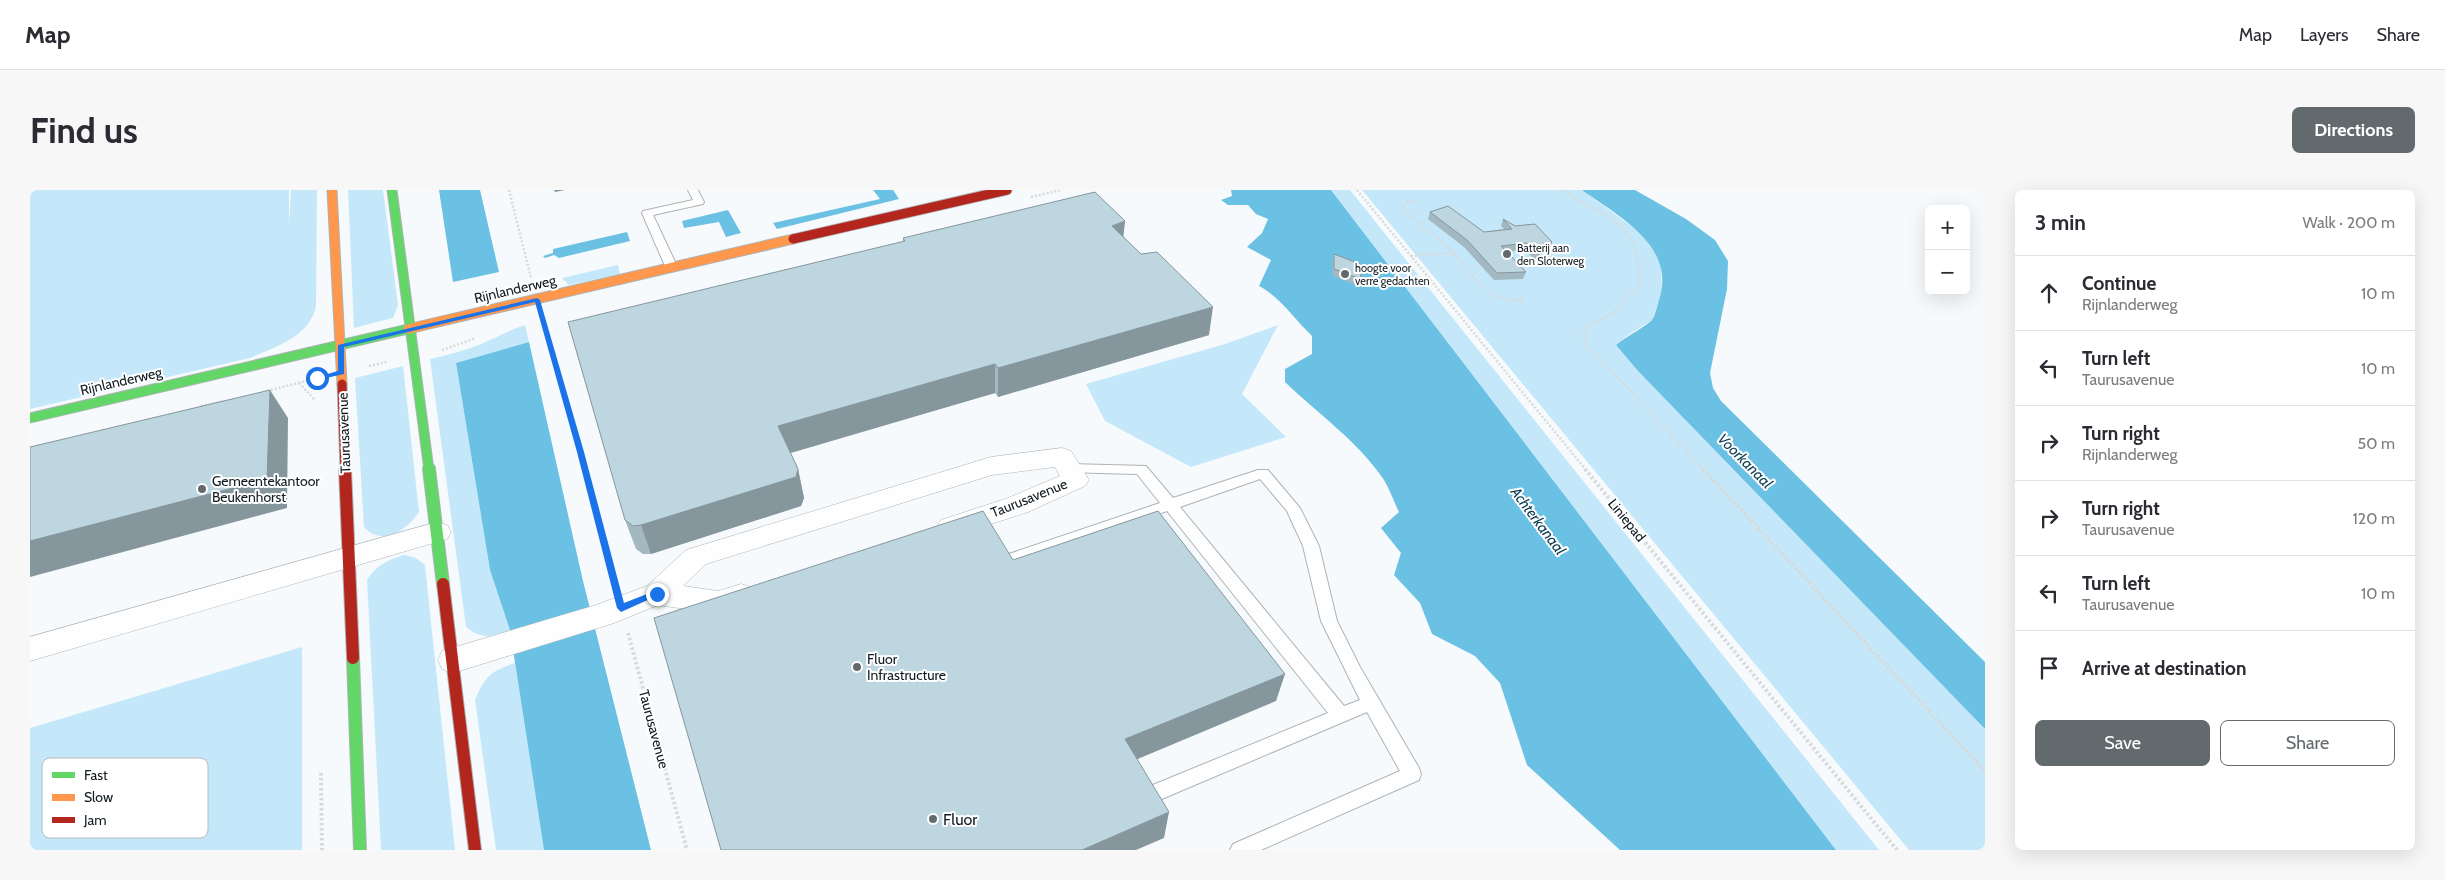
<!DOCTYPE html>
<meta charset="utf-8">
<style>
body{margin:0;font-family:Cabin,sans-serif;background:#f7f7f7;color:#2b2b33}
.controls{position:absolute;right:15px;top:15px;display:grid;overflow:hidden;border-radius:8px;box-shadow:0 5px 20px #0002}
.controls button{width:45px;height:45px;display:grid;place-items:center;padding:0;border:0;border-bottom:1px solid #e1e1e2;background:#fff;color:#2b2b33;font:25px sans-serif}
.stop{position:absolute;width:15px;height:15px;margin:-11px;border:4px solid #1a73e8;border-radius:50%;background:#fff}
.stop.end{background:#1a73e8;border-color:#fff;box-shadow:0 1px 5px #0008}
.list{margin:0;padding:0;list-style:none}
h2{display:flex;justify-content:space-between;align-items:center;height:65px;margin:0;padding:0 20px;font-size:21px}
h2 small{font-size:16px;font-weight:400;color:#7c7c81}
.list li{display:grid;grid-template-columns:32px 1fr auto;gap:15px;align-items:center;box-sizing:border-box;height:75px;padding:0 20px;border-top:1px solid #e1e1e2}
.list b{display:block;font-size:19px;white-space:nowrap}
.list p{margin:0;font-size:16px;white-space:nowrap;color:#7c7c81}
.list em{font-size:16px;font-style:normal;color:#7c7c81}
.actions{display:flex;gap:10px;padding:15px 20px}
.actions a{flex:1;padding:11px 0;border:1px solid #626a6e;border-radius:8px;text-align:center;font-size:18px;color:#626a6e}
.actions .main{background:#626a6e;color:#fff}
.icon{flex:none;width:28px;height:28px;fill:none;stroke:currentColor;stroke-width:2;stroke-linecap:round;stroke-linejoin:round}
.map{position:relative;flex:none;width:1955px;height:660px;overflow:hidden;border-radius:8px}
header{display:flex;align-items:center;gap:30px;box-sizing:border-box;height:70px;padding:0 25px;background:#fff;border-bottom:1px solid #e1e1e2}
header strong{font-size:24px}
nav{display:flex;gap:28px;margin-inline-start:auto;font-size:18px}
.intro{display:flex;align-items:center;justify-content:space-between;box-sizing:border-box;height:120px;padding:0 30px}
h1{margin:0;font-size:35px}
.button{padding:12px 22px;border-radius:8px;background:#626a6e;color:#fff;font-size:18px;font-weight:700}
main{display:flex;gap:30px;padding:0 30px}
aside{flex:1;background:#fff;border-radius:8px;box-shadow:0 5px 20px #0002}
.map>svg:first-child{display:block}
</style>
<header>
<strong>Map</strong>
<nav><a>Map</a><a>Layers</a><a>Share</a></nav>
</header>
<div class="intro"><h1>Find us</h1><a class="button">Directions</a></div>
<main>
<div class="map">
<svg width="1955" height="660" viewBox="0 0 1955 660">
<rect width="100%" height="100%" fill="#f7fafc"/>
<!-- green -->
<path fill="#c4e8f9" d="M0,0H259V36L261,0H287L286,116C280,146 246,157 220,168L0,219Z
M318,0H353L368,115L363,128L324,138Z
M1301,0H1320L1849,660H1806Z
M1332,0H1552L1612,44L1631,72L1632,102L1622,130L1598,145L1586,155L1608,181L1955,539V660H1879Z
M588,75L590,84L539,95L532,88Z
M495,135L499,152L426,173L460,380L480,440C461,447 453,450 436,437L400,169C417,165 434,161 451,154C466,148 479,140 495,135Z
M1248,135L1212,204L1256,247L1161,277L1075,231L1056,194L1195,154Z
M373,176L389,322C378,340 351,357 334,337L325,188Z
M374,365L386,368L395,375L425,660H351L337,390C347,375 357,370 374,365Z
M272,457V660H0V538Z
M485,473L514,660H466L445,510C455,486 461,481 485,473Z"/>
<!-- water -->
<path fill="#6bc1e3" d="M409,0H450L469,82L423,92Z
M843,0H863L869,9L747,39L743,33L850,9Z
M1201,0H1301L1806,660H1590L1497,575L1470,493L1445,466L1402,444L1390,413L1364,385L1371,363L1351,338L1369,322C1364,312 1360,300 1354,290C1328,251 1288,224 1255,192V179L1282,164V146C1265,130 1249,106 1229,96L1241,70L1217,57L1232,43L1238,29L1226,24L1218,15H1198L1191,10L1202,6Z
M1552,0H1605L1656,29L1685,50L1698,71L1697,99L1680,183L1683,198L1691,211L1955,472V539L1608,181L1586,155C1597,146 1610,140 1621,131C1625,127 1627,116 1629,110C1647,56 1588,26 1552,0Z
M698,20L711,43L696,47L689,32L654,38L652,31Z
M597,42L600,51L529,68L524,65L515,68L513,66L523,63V59Z
M499,152L553,391L621,660H514L480,440L460,380L426,173Z"/>
<g fill="none" stroke-linecap="round" stroke-linejoin="round">
<!-- lane casing -->
<g stroke="#adb3b6" stroke-width="2">
<path id="lane" d="M658,0H668L674,12L673,14L623,25L647,76L641,79L635,76L612,23L613,21L663,10Z
M1039,274L1116,276L1143,308L1228,280H1238L1270,318L1289,356L1307,431L1330,477L1389,578L1391,584L1389,590L1231,660H1200L1203,654L1370,581L1337,522L1127,611L1120,613L1113,611L1111,605L1113,599L1298,523L1137,321L980,375H970L967,371L970,367L1130,313L1107,284L1034,282L1032,279ZM1230,289L1257,321L1273,356L1291,431L1330,510L1314,516L1150,317Z"/>
</g>
<!-- street casing -->
<g stroke="#adb3b6" stroke-width="1">
<path id="street" d="M1032,258L1041,261L1059,290L1055,296L998,322L921,347L911,344L907,337L911,330L978,308L1030,286L1025,277L962,285L676,374L653,396L688,401L711,394L721,397L726,405L721,413L689,424L628,415L584,433L423,483L412,479L408,470L412,461L566,415L617,396L656,360L961,267Z
M407,332L417,335L421,342L417,349L0,471V447Z"/>
</g>
<!-- fast-far1 casing -->
<g stroke="#adb3b6" stroke-width="11">
<path id="fast-far1" d="M362,0L399,280
M0,228L378,139"/>
</g>
<!-- fast casing -->
<g stroke="#adb3b6" stroke-width="14">
<path id="fast" d="M399,279L413,394
M323,468L330,660"/>
</g>
<!-- slow casing -->
<g stroke="#adb3b6" stroke-width="11">
<path id="slow" d="M302,0L312,194
M378,139L763,49"/>
</g>
<!-- jam-far1 casing -->
<g stroke="#adb3b6" stroke-width="11">
<path id="jam-far1" d="M763,49L977,0
M312,194L315,280"/>
</g>
<!-- jam casing -->
<g stroke="#adb3b6" stroke-width="14">
<path id="jam" d="M315,279L323,468
M413,394L445,660"/>
</g>
<!-- path-far1 -->
<path stroke="#d8dada" stroke-width="2.5" stroke-dasharray="2 2" stroke-linecap="butt" d="M479,0L501,88
M1327,0L1556,280
M1531,0C1551,11 1590,30 1601,49C1609,62 1608,80 1609,95L1583,123L1557,136L1553,144L1557,155L1674,280
M1001,7L1031,0
M1386,11H1378L1374,14L1373,19L1424,63
M1381,66L1424,63C1443,86 1459,112 1492,110V105
M513,130L554,280
M412,160L446,148
M339,176L357,172
M269,193L285,210
M237,201L284,189
M171,216L194,211"/>
<!-- path -->
<path stroke="#d8dada" stroke-width="4" stroke-dasharray="2.5 2.5" stroke-linecap="butt" d="M554,279L584,391
M1555,279L1867,660
M1673,279L1955,581
M598,443L657,660
M291,583L292,660"/>
<!-- lane -->
<use href="#lane" fill="#fefeff" fill-rule="evenodd"/>
<!-- street -->
<use href="#street" fill="#fefeff" fill-rule="evenodd"/>
<!-- fast-far1 -->
<use href="#fast-far1" stroke="#63d668" stroke-width="9"/>
<!-- fast -->
<use href="#fast" stroke="#63d668" stroke-width="12"/>
<!-- slow -->
<use href="#slow" stroke="#ff974d" stroke-width="9"/>
<!-- jam-far1 -->
<use href="#jam-far1" stroke="#b3261e" stroke-width="9"/>
<!-- jam -->
<use href="#jam" stroke="#b3261e" stroke-width="12"/>
</g>
<!-- wall -->
<path fill="#a3b8c1" d="M1400,22L1454,42L1474,39L1471,36L1473,29L1520,59L1511,61L1508,68L1506,70L1494,60L1477,62L1496,82L1493,89L1464,90L1434,57L1398,29Z
M1095,31L1093,46L1179,145L968,207L965,203L760,262L768,279L774,308L771,316L621,364H613L606,359L595,330L873,52V48Z
M1304,64L1331,89L1329,96L1303,86L1302,71Z"/>
<!-- shaded-wall -->
<path fill="#85969d" d="M524,0H535L525,2Z
M1095,31L1092,58L1082,36Z
M1522,52L1520,59L1508,62L1506,56Z
M1511,61L1508,68L1506,70L1509,63Z
M1183,117L1179,145L968,207V178Z
M965,174V203L754,265L748,236Z
M240,200L258,228L257,318L0,387V351Z
M768,279L774,308L771,316L621,364L611,335Z
M1255,484L1246,511L1091,576L1095,549Z
M1139,622L1134,648L1106,660H1052Z"/>
<!-- building -->
<path fill="#bed6e0" stroke="#85969d" d="M1065,2L1095,31L1082,36L1111,64L1127,62L1183,117L968,178L965,174L748,236L768,279L766,287L611,335L603,336L595,330L538,132L875,51L873,48Z
M1418,16L1454,42L1482,39L1473,29L1485,36L1505,34L1522,52L1506,56L1511,61L1509,63L1496,53L1471,56L1496,82L1467,83L1437,50L1400,22Z
M1304,64L1330,74L1331,89L1304,79Z
M240,200L237,289L0,351V257Z
M953,321L983,370L1128,321L1255,484L1095,549L1139,622L1052,660H691L624,428Z"/>
<!-- route -->
<path fill="#1a73e8" d="M507,108L510,110L554,262L594,413L627,400L631,404L591,422L587,418L547,262L505,112L314,157V184L287,190L284,188L308,181V155Z"/>
<!-- markers -->
<g fill="#626a6e" stroke="#fff" stroke-width="2">
<circle cx="1477" cy="64" r="5"/>
<circle cx="1315" cy="84" r="5"/>
<circle cx="172" cy="299" r="5"/>
<circle cx="827" cy="477" r="5"/>
<circle cx="903" cy="629" r="5"/>
</g>
<g text-anchor="middle" dominant-baseline="central" stroke-width="4" stroke-linejoin="round" paint-order="stroke">
<!-- far-poi labels -->
<g font-size="11" fill="#121c21" stroke="#fff" text-anchor="start">
<text x="1487" y="58">Batterij aan<tspan x="1487" dy="13">den Sloterweg</tspan></text>
<text x="1325" y="78">hoogte voor<tspan x="1325" dy="13">verre gedachten</tspan></text>
</g>
<!-- street labels -->
<g font-size="14" fill="#121c21" stroke="#fff">
<text transform="translate(485 99) rotate(-13)">Rijnlanderweg</text>
<text transform="translate(91 191) rotate(-13)">Rijnlanderweg</text>
<text transform="translate(314 243) rotate(-92)">Taurusavenue</text>
<text transform="translate(999 308) rotate(-22)">Taurusavenue</text>
<text transform="translate(1597 330) rotate(51)">Liniepad</text>
<text transform="translate(624 539) rotate(75)">Taurusavenue</text>
</g>
<!-- poi labels -->
<g font-size="14" fill="#121c21" stroke="#fff" text-anchor="start">
<text x="182" y="291">Gemeentekantoor<tspan x="182" dy="16">Beukenhorst</tspan></text>
<text x="837" y="469">Fluor<tspan x="837" dy="16">Infrastructure</tspan></text>
</g>
<!-- water labels -->
<g font-size="15" font-style="italic" fill="#104155" stroke="#fff">
<text transform="translate(1715 271) rotate(45)">Voorkanaal</text>
<text transform="translate(1508 331) rotate(53)">Achterkanaal</text>
</g>
<!-- near-poi labels -->
<g font-size="16" fill="#121c21" stroke="#fff" text-anchor="start">
<text x="913" y="629">Fluor</text>
</g>
</g>
<!-- legend -->
<rect x="12" y="568" width="166" height="80" rx="8" fill="#fff" stroke="#b8bbbc" stroke-width="1"/>
<rect x="22" y="582" width="23" height="6" fill="#63d668"/>
<rect x="22" y="604" width="23" height="7" fill="#ff974d"/>
<rect x="22" y="627" width="23" height="6" fill="#b3261e"/>
<g font-size="14" fill="#121c21">
<text x="54" y="590">Fast</text>
<text x="54" y="612">Slow</text>
<text x="54" y="635">Jam</text>
</g>
</svg>
<div class="controls">
<button>+</button>
<button>−</button>
</div>
<div class="stop" style="left:287px;top:188px"></div>
<div class="stop end" style="left:627px;top:404px"></div>
</div>
<aside>
<h2>3 min<small>Walk · 200 m</small></h2>
<ul class="list">
<li><svg class="icon" aria-label="ahead" viewBox="0 0 24 24"><path d="M12 20V5M6 11l6-6 6 6"/></svg><div><b>Continue</b><p>Rijnlanderweg</p></div><em>10 m</em></li>
<li><svg class="icon" aria-label="left" viewBox="0 0 24 24"><path d="M17 20v-9H6M10 6l-5 5 5 5"/></svg><div><b>Turn left</b><p>Taurusavenue</p></div><em>10 m</em></li>
<li><svg class="icon" aria-label="right" viewBox="0 0 24 24"><path d="M7 20v-9h11M14 6l5 5-5 5"/></svg><div><b>Turn right</b><p>Rijnlanderweg</p></div><em>50 m</em></li>
<li><svg class="icon" aria-label="right" viewBox="0 0 24 24"><path d="M7 20v-9h11M14 6l5 5-5 5"/></svg><div><b>Turn right</b><p>Taurusavenue</p></div><em>120 m</em></li>
<li><svg class="icon" aria-label="left" viewBox="0 0 24 24"><path d="M17 20v-9H6M10 6l-5 5 5 5"/></svg><div><b>Turn left</b><p>Taurusavenue</p></div><em>10 m</em></li>
<li><svg class="icon" aria-label="arrive" viewBox="0 0 24 24"><path d="M6 21V4h12l-3 4 3 4H6"/></svg><div><b>Arrive at destination</b></div></li>
</ul>
<div class="actions"><a class="main">Save</a><a>Share</a></div>
</aside>
</main>
